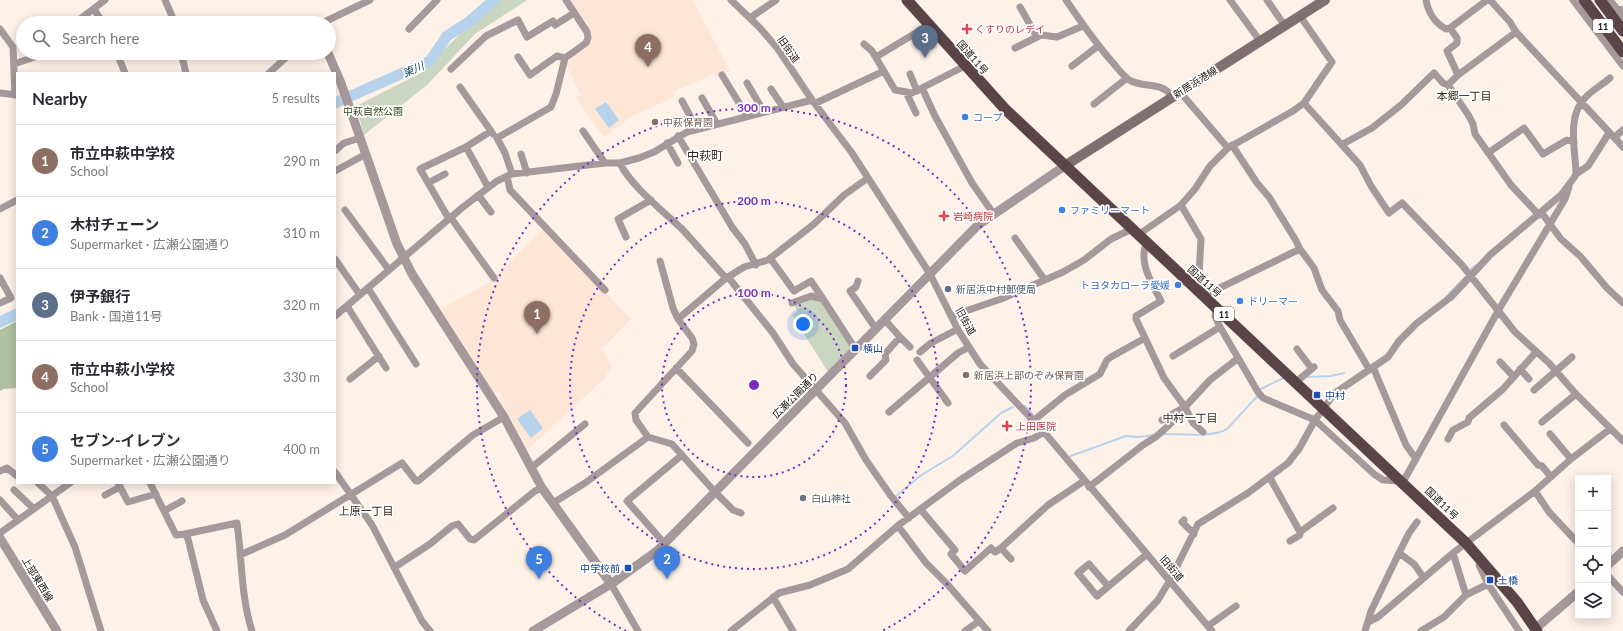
<!DOCTYPE html>
<meta charset="utf-8">
<style>
body{margin:0;font-family:Lato,"Noto Sans JP",sans-serif;background:#f2f2f3;color:#2b2b33}
.controls{position:absolute;right:12px;bottom:12px;display:grid;overflow:hidden;border-radius:0px;box-shadow:0 2px 10px #0003}
.controls button{width:36px;height:36px;display:grid;place-items:center;padding:0;border:0;border-bottom:1px solid #e1e1e2;background:#fff;color:#2b2b33;font:20px sans-serif}
.you{position:absolute;left:803px;top:324px;width:14px;height:14px;margin:-10px;border:3px solid #fff;border-radius:50%;background:#1a73e8;box-shadow:0 0 0 6px #1a73e833}
.badge{display:grid;place-items:center;width:26px;height:26px;border-radius:50%;background:#3e8490;color:#fff;font-size:13px;font-weight:700}
.pin{position:absolute;translate:-50% -33px;filter:drop-shadow(0 1px 2px #0008)}
.pin::after{content:'';position:absolute;top:21px;width:14px;height:12px;background:inherit;clip-path:polygon(0 0,100% 0,50% 100%)}
.list{margin:0;padding:0;list-style:none}
h2{display:flex;justify-content:space-between;align-items:center;height:52px;margin:0;padding:0 16px;font-size:17px}
h2 small{font-size:13px;font-weight:400;color:#7c7c81}
.list li{display:grid;grid-template-columns:26px 1fr auto;gap:12px;align-items:center;box-sizing:border-box;height:72px;padding:0 16px;border-top:1px solid #e1e1e2}
.list b{display:block;font-size:15px;white-space:nowrap}
.list p{margin:0;font-size:13px;white-space:nowrap;color:#7c7c81}
.list em{font-size:13px;font-style:normal;color:#7c7c81}
.icon{flex:none;width:22px;height:22px;fill:none;stroke:currentColor;stroke-width:2;stroke-linecap:round;stroke-linejoin:round}
.map{position:relative;flex:none;width:1623px;height:631px;overflow:hidden}
.search{position:absolute;background:#fff;box-shadow:0 2px 10px #0003;left:16px;top:16px;width:320px;height:44px;display:flex;align-items:center;gap:10px;box-sizing:border-box;padding:0 14px;border-radius:22px;color:#7c7c81;font-size:15px}
.panel{position:absolute;background:#fff;box-shadow:0 2px 10px #0003;left:16px;top:72px;width:320px;height:412px;border-radius:0px}
.map>svg:first-child{display:block}
</style>
<div class="map">
<svg width="1623" height="631" viewBox="0 0 1623 631">
<rect width="100%" height="100%" fill="#fef1e7"/>
<!-- built -->
<path fill="#fde6d6" d="M568,0H693L730,71L716,76L714,74L673,92L675,95L662,103L632,116L604,137L575,97L581,95L565,62L589,42Z
M544,228L631,319L602,349L612,366L604,379L528,449L501,401L502,396L500,392L496,393L493,391L441,309L490,282Z"/>
<!-- green -->
<path fill="#cad6c0" d="M497,0H527L475,34L427,85L364,135L356,106L421,73L483,11Z
M812,298L821,300L852,349L828,372L792,315L797,311L794,305Z"/>
<!-- forest -->
<path fill="#b1c1a3" d="M17,321V388L4,389L0,391V330Z"/>
<!-- water -->
<path fill="#b7d3eb" d="M606,102L619,120L609,128L595,109Z
M530,410L543,428L531,438L517,419Z"/>
<g fill="none" stroke-linecap="round" stroke-linejoin="round">
<!-- stream -->
<path stroke="#b7d3eb" stroke-width="2" d="M1471,269L1476,265
M1446,297L1465,277
M1306,377L1331,376L1344,373
M1261,389L1283,378
M1025,406L1033,415
M1163,434C1177,434 1218,438 1228,428C1238,418 1247,406 1258,396
M1068,457L1126,436L1139,437L1154,435
M895,497L920,476L954,455L1001,413L1013,407"/>
<!-- river -->
<path stroke="#b7d3eb" stroke-width="11" d="M335,103L430,61L447,36L470,21L494,0
M0,322L17,314"/>
<!-- minor -->
<path stroke="#a5999b" stroke-width="7" d="M165,0L175,23
M731,0L760,28L778,49L812,100L852,153L930,274L958,330L980,364L1044,432L1212,631
M1066,0C1081,22 1096,44 1114,64C1119,70 1124,77 1131,81C1145,88 1161,81 1173,97
M1230,0L1260,41
M1267,0L1285,26
M1426,0C1428,12 1435,23 1446,29L1450,28L1487,0
M1490,0L1510,22L1516,32L1623,147
M1573,0L1623,66
M1610,0L1617,9L1623,10
M1020,7L1037,37
M94,9L103,23
M1617,9L1623,17
M750,18L776,0
M75,23L105,0
M322,23L370,0
M1450,28L1457,38V43L1447,51L1458,75
M0,29L13,47L15,95
M409,29L437,0
M864,44L872,51L895,90L912,93L965,66
M1015,48L1041,35L1057,37L1083,26
M117,53L125,73
M181,53L186,73
M518,57L530,75L557,56L565,58
M876,57L929,25
M14,64L46,53
M1072,66L1098,46
M451,69L486,36L518,20L527,37L553,21L555,25L574,13
M269,73L291,53
M910,74L917,91
M722,75L747,116
M1610,78C1602,85 1592,90 1585,98C1566,117 1576,152 1576,175L1561,195L1541,212L1561,239L1580,256L1607,288L1623,303
M747,83L764,112
M1448,85L1469,116L1473,124L1475,134L1511,185L1539,215
M460,87L493,134
M922,88L935,116L972,183L993,213
M771,89L783,107
M906,92L916,113
M1180,92L1228,148
M0,93L17,95
M702,98L717,124
M682,101L697,129
M816,103L884,71
M1304,103L1360,165L1371,186L1389,213L1402,203L1462,265L1515,332L1549,363L1576,394L1623,441
M1094,104L1127,78
M583,131L605,163
M678,136L732,227L745,244L756,265
M1616,139L1618,134L1623,130
M667,143L678,163
M1343,144L1372,128L1401,105L1434,73L1443,83L1448,85L1458,75L1516,32
M1232,145L1257,183L1269,197L1295,239L1300,249L1314,268L1322,290L1338,311L1340,320L1369,369
M466,147L488,187
M335,151L344,143L360,138
M1488,153L1524,128L1543,154L1567,140L1574,142
M521,154L527,173
M620,163C629,184 664,212 681,228C696,244 711,262 726,278L728,277L773,333L793,364L845,423L866,460L891,496L909,518
M335,171L366,154
M512,174L505,153L497,138L551,107L556,94L565,58L586,43L588,38L587,32L566,0
M1576,174L1588,166L1609,133
M507,176L510,190L605,290
M428,183L445,174
M478,195L491,212
M1181,205L1201,239L1199,275L1203,287V296L1300,249
M0,209L17,200
M345,210L389,270
M451,218L494,278
M449,219L420,169L466,147L491,131
M1138,235L1181,205L1195,189L1210,166L1228,148L1293,111L1304,103L1332,62L1300,16
M626,237L618,219L651,200
M1015,238L1044,279
M770,258L794,291L811,281L823,299
M335,259L360,295
M660,261L673,308L678,319L726,278
M728,277L744,267L768,260L814,224L844,195L868,178
M0,278L11,298L0,303
M858,281L856,287L850,291L876,329
M368,288L416,364
M792,303L811,296L823,299L856,350
M347,306L386,368
M1216,307L1215,316L1220,327L1258,392L1263,398L1315,420L1374,474L1383,480L1400,481
M335,316L463,207L497,181L512,174L605,163H620L639,158L654,152L687,132L812,100
M951,316L1001,299L1063,272L1084,260L1111,239L1132,229
M900,337L910,347
M1297,349L1312,369
M920,352L931,343L958,329
M1173,356L1220,327
M917,360L948,403
M1500,362L1514,377
M1373,367L1406,445L1416,459
M676,368L748,443
M1520,369L1529,379
M870,376L886,360L885,354L900,337L885,320
M350,379L379,356
M1296,382L1314,367
M1534,390L1572,357
M889,412L958,353L969,347
M1162,420L1183,408
M1033,421L1065,395L1100,374L1107,360L1111,357L1145,338
M1542,422L1576,394
M1504,425L1538,465L1542,466L1551,477
M1203,432L1193,423L1185,407L1210,380L1237,359
M1550,434L1571,459
M648,437L636,420L635,413L692,351L694,344L692,338L678,319
M1448,439L1453,430L1468,422L1469,418L1503,389L1536,352
M531,468L585,424
M0,471L7,468L17,476
M335,472L372,525L422,621L430,631
M1270,478L1300,532V535L1290,541
M1403,482L1498,311L1565,199L1569,187
M38,483L52,496L75,547L101,631
M118,483L128,502L156,494
M150,483L176,535L185,534L188,539L203,600L217,631
M1089,487L1143,445L1157,436L1179,416L1185,407L1164,378L1136,319V316L1161,301C1153,285 1137,261 1147,243
M14,490L34,509
M1535,491L1549,512L1578,543
M105,495L120,487
M0,500L18,520
M553,503L585,483L648,437L672,444L715,492L733,510L741,513
M921,510L955,550L951,554L965,571L991,548L995,552L1001,548
M164,511L182,501
M1184,520L1182,522L1194,534
M1417,522L1409,533L1399,553L1414,564L1424,578
M898,526L926,563L948,585L988,631
M1300,532L1333,508
M0,533L70,483
M185,534L237,523C242,558 241,598 252,631
M665,544L627,501L682,455
M1453,553L1466,595L1488,584L1519,631
M240,555L285,535L402,463L416,481H418L473,435L504,417
M1011,559L1001,548L1048,505L1084,481
M1481,561L1479,565L1488,584
M395,567L430,544L452,526L458,524L470,539L474,540L535,491L542,488
M1608,576L1623,592
M611,584L638,631
M1108,586L1089,564L1078,573L1097,596L1147,554
M773,597L793,631
M1368,622L1378,617L1453,553L1535,491L1571,459L1610,429
M1208,626L1236,606
M731,631L779,593L810,585L848,569L900,524L960,480L1017,443L1034,438L1044,432
M965,631L979,621
M1129,631L1158,600L1170,580L1198,524L1248,493L1288,463L1299,449L1315,420L1335,393L1388,357L1399,341L1417,323L1451,297L1490,255L1541,212
M1365,631L1371,611L1399,553
M1421,631L1444,617L1466,595"/>
<!-- tertiary -->
<path stroke="#a5999b" stroke-width="9" d="M328,53L341,83L397,244L412,274L504,417L542,488L611,584
M0,538L57,631
M1608,565L1623,551
M1535,629L1578,592
M533,631L611,584L657,551L978,225L1066,165"/>
<!-- secondary -->
<path stroke="#806f71" stroke-width="10" d="M1066,165L1325,0"/>
<!-- trunk -->
<path stroke="#5a4447" stroke-width="11" d="M907,0L1005,109L1466,543L1517,602L1537,631
M1584,0L1623,52
M1600,0L1623,31"/>
</g>
<!-- distance rings -->
<g fill="none" stroke="#7b2cbf" stroke-width="2" stroke-dasharray="2 4">
<circle cx="754" cy="385" r="92"/>
<circle cx="754" cy="385" r="184"/>
<path d="M626 631A277 277 0 1 1 882 631"/>
</g>
<!-- markers -->
<g fill="#e0444e" stroke="#fff" stroke-width="1.5">
<path d="M965 23h4v4h4v4h-4v4h-4v-4h-4v-4h4z"/>
<path d="M942 210h4v4h4v4h-4v4h-4v-4h-4v-4h4z"/>
<path d="M1005 420h4v4h4v4h-4v4h-4v-4h-4v-4h4z"/>
</g>
<g fill="#3f7fe0" stroke="#fff" stroke-width="1.5">
<circle cx="965" cy="117" r="4"/>
<circle cx="1062" cy="210" r="4"/>
<circle cx="1178" cy="285" r="4"/>
<circle cx="1240" cy="301" r="4"/>
</g>
<g fill="#8d6e63" stroke="#fff" stroke-width="1.5">
<circle cx="655" cy="122" r="4"/>
<circle cx="966" cy="375" r="4"/>
</g>
<circle fill="#5c6f8a" stroke="#fff" stroke-width="1.5" cx="948" cy="289" r="4"/>
<g fill="#1a4fb4" stroke="#fff" stroke-width="1.5">
<rect x="851" y="344" width="8" height="8" rx="2"/>
<rect x="1313" y="391" width="8" height="8" rx="2"/>
<rect x="624" y="564" width="8" height="8" rx="2"/>
<rect x="1486" y="576" width="8" height="8" rx="2"/>
</g>
<circle fill="#6b7280" stroke="#fff" stroke-width="1.5" cx="803" cy="498" r="4"/>
<g text-anchor="middle" dominant-baseline="central" stroke-width="3.5" stroke-linejoin="round" paint-order="stroke">
<!-- shield labels -->
<g fill="#fff" stroke="#5f5a57" stroke-width="1">
<rect x="1593" y="19" width="20" height="14" rx="3"/>
<rect x="1214" y="307" width="20" height="14" rx="3"/>
</g>
<g font-size="9" font-weight="bold" fill="#1b140f">
<text x="1603" y="26">11</text>
<text x="1224" y="314">11</text>
</g>
<!-- health labels -->
<g font-size="10" fill="#be3a42" stroke="#fff" text-anchor="start">
<text x="975" y="29">くすりのレデイ</text>
<text x="953" y="216">岩崎病院</text>
<text x="1016" y="426">上田医院</text>
</g>
<!-- street labels -->
<g font-size="10" fill="#1b140f" stroke="#fff">
<text transform="translate(789 49) rotate(55)">旧街道</text>
<text transform="translate(973 57) rotate(49)">国道11号</text>
<text transform="translate(1195 82) rotate(-32)">新居浜港線</text>
<text transform="translate(1205 281) rotate(42)">国道11号</text>
<text transform="translate(966 321) rotate(61)">旧街道</text>
<text transform="translate(795 395) rotate(-45)">広瀬公園通り</text>
<text transform="translate(1442 503) rotate(44)">国道11号</text>
<text transform="translate(1172 568) rotate(49)">旧街道</text>
<text transform="translate(38 579) rotate(59)">上部東西線</text>
</g>
<!-- park labels -->
<g font-size="10" fill="#33481a" stroke="#fff">
<text x="373" y="111">中萩自然公園</text>
</g>
<!-- shop labels -->
<g font-size="10" fill="#366cbe" stroke="#fff" text-anchor="start">
<text x="973" y="117">コープ</text>
<text x="1070" y="210">ファミリーマート</text>
<text x="1170" y="285" text-anchor="end">トヨタカローラ愛媛</text>
<text x="1248" y="301">ドリーマー</text>
</g>
<!-- education labels -->
<g font-size="10" fill="#785e54" stroke="#fff" text-anchor="start">
<text x="663" y="122">中萩保育園</text>
<text x="974" y="375">新居浜上部のぞみ保育園</text>
</g>
<!-- service labels -->
<g font-size="10" fill="#4e5e75" stroke="#fff" text-anchor="start">
<text x="956" y="289">新居浜中村郵便局</text>
</g>
<!-- transit labels -->
<g font-size="10" fill="#164399" stroke="#fff" text-anchor="start">
<text x="863" y="348">横山</text>
<text x="1325" y="395">中村</text>
<text x="620" y="568" text-anchor="end">中学校前</text>
<text x="1498" y="580">土橋</text>
</g>
<!-- worship labels -->
<g font-size="10" fill="#5b616d" stroke="#fff" text-anchor="start">
<text x="811" y="498">白山神社</text>
</g>
<!-- water labels -->
<g font-size="11" font-style="italic" fill="#1b4869" stroke="#fff">
<text transform="translate(413 69) rotate(-24)">東川</text>
</g>
<!-- neighbourhood labels -->
<g font-size="11" fill="#3a2a1e" stroke="#fff">
<text x="1464" y="95">本郷一丁目</text>
<text x="1190" y="417">中村一丁目</text>
<text x="366" y="510">上原一丁目</text>
</g>
<!-- quarter labels -->
<g font-size="12" fill="#3a2a1e" stroke="#fff">
<text x="705" y="155">中萩町</text>
</g>
</g>
<circle cx="754" cy="385" r="6" fill="#7b2cbf" stroke="#fff" stroke-width="2"/>
<g font-size="12" text-anchor="middle" font-weight="bold" fill="#7b2cbf" stroke="#fff" stroke-width="3.5" stroke-linejoin="round" paint-order="stroke">
<text x="754" y="112">300 m</text>
<text x="754" y="205">200 m</text>
<text x="754" y="297">100 m</text>
</g>
</svg>
<div class="controls">
<button>+</button>
<button>−</button>
<button><svg class="icon" aria-label="locate" viewBox="0 0 24 24"><circle cx="12" cy="12" r="6"/><path d="M12 2v4M12 18v4M2 12h4M18 12h4"/></svg></button>
<button><svg class="icon" aria-label="layers" viewBox="0 0 24 24"><path d="M12 4l9 5-9 5-9-5zM3 14l9 5 9-5"/></svg></button>
</div>
<div class="you"></div>
<div class="pin badge" style="left:537px;top:334px;background:#8d6e63">1</div>
<div class="pin badge" style="left:667px;top:579px;background:#3f7fe0">2</div>
<div class="pin badge" style="left:925px;top:58px;background:#5c6f8a">3</div>
<div class="pin badge" style="left:648px;top:67px;background:#8d6e63">4</div>
<div class="pin badge" style="left:539px;top:579px;background:#3f7fe0">5</div>
<div class="search"><svg class="icon" aria-label="search" viewBox="0 0 24 24"><circle cx="10" cy="10" r="6"/><path d="M15 15l6 6"/></svg>Search here</div>
<section class="panel">
<h2>Nearby<small>5 results</small></h2>
<ul class="list">
<li><span class="badge" style="background:#8d6e63">1</span><div><b>市立中萩中学校</b><p>School</p></div><em>290 m</em></li>
<li><span class="badge" style="background:#3f7fe0">2</span><div><b>木村チェーン</b><p>Supermarket · 広瀬公園通り</p></div><em>310 m</em></li>
<li><span class="badge" style="background:#5c6f8a">3</span><div><b>伊予銀行</b><p>Bank · 国道11号</p></div><em>320 m</em></li>
<li><span class="badge" style="background:#8d6e63">4</span><div><b>市立中萩小学校</b><p>School</p></div><em>330 m</em></li>
<li><span class="badge" style="background:#3f7fe0">5</span><div><b>セブン-イレブン</b><p>Supermarket · 広瀬公園通り</p></div><em>400 m</em></li>
</ul>
</section>
</div>
